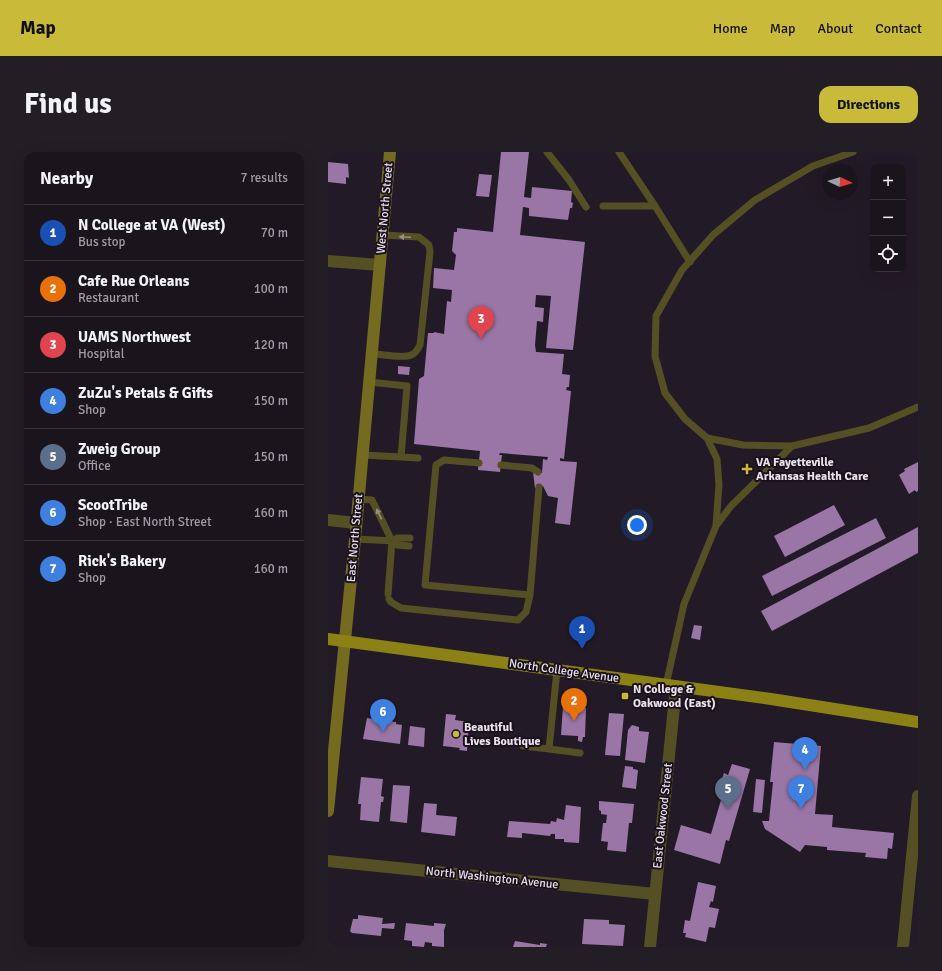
<!DOCTYPE html>
<meta charset="utf-8">
<style>
body{margin:0;font-family:Signika,sans-serif;background:#231d26;color:#f1f3f6}
.controls{position:absolute;right:12px;top:12px;display:grid;overflow:hidden;border-radius:8px;box-shadow:0 4px 16px #0002}
.controls button{width:36px;height:36px;display:grid;place-items:center;padding:0;border:0;border-bottom:1px solid #38333b;background:#1a141d;color:#f1f3f6;font:20px sans-serif}
.compass{position:absolute;left:494px;top:12px;width:36px;height:36px;border-radius:50%;background:#1a141d;box-shadow:0 4px 16px #0002;rotate:94deg}
.you{position:absolute;left:309px;top:373px;width:14px;height:14px;margin:-10px;border:3px solid #fff;border-radius:50%;background:#1a73e8;box-shadow:0 0 0 6px #1a73e833}
.badge{display:grid;place-items:center;width:26px;height:26px;border-radius:50%;background:#c9ba3a;color:#fff;font-size:13px;font-weight:700}
.pin{position:absolute;translate:-50% -33px;filter:drop-shadow(0 1px 2px #0008)}
.pin::after{content:'';position:absolute;top:21px;width:14px;height:12px;background:inherit;clip-path:polygon(0 0,100% 0,50% 100%)}
.list{margin:0;padding:0;list-style:none}
h2{display:flex;justify-content:space-between;align-items:center;height:52px;margin:0;padding:0 16px;font-size:17px}
h2 small{font-size:13px;font-weight:400;color:#9f9ea4}
.list li{display:grid;grid-template-columns:26px 1fr auto;gap:12px;align-items:center;box-sizing:border-box;height:56px;padding:0 16px;border-top:1px solid #38333b}
.list b{display:block;font-size:15px;white-space:nowrap}
.list p{margin:0;font-size:13px;white-space:nowrap;color:#9f9ea4}
.list em{font-size:13px;font-style:normal;color:#9f9ea4}
.icon{flex:none;width:22px;height:22px;fill:none;stroke:currentColor;stroke-width:2;stroke-linecap:round;stroke-linejoin:round}
.map{position:relative;flex:none;width:590px;height:795px;overflow:hidden;border-radius:12px}
header{display:flex;align-items:center;gap:24px;box-sizing:border-box;height:56px;padding:0 20px;background:#c9ba3a;color:#111}
header strong{font-size:19px}
nav{display:flex;gap:22px;margin-inline-start:auto;font-size:14px}
.intro{display:flex;align-items:center;justify-content:space-between;box-sizing:border-box;height:96px;padding:0 24px}
h1{margin:0;font-size:28px}
.button{padding:10px 18px;border-radius:12px;background:#c9ba3a;color:#111;font-size:14px;font-weight:700}
main{display:flex;gap:24px;padding:0 24px}
aside{flex:1;background:#1a141d;border-radius:12px;box-shadow:0 4px 16px #0002}
.map>svg:first-child{display:block}
</style>
<header>
<strong>Map</strong>
<nav><a>Home</a><a>Map</a><a>About</a><a>Contact</a></nav>
</header>
<div class="intro"><h1>Find us</h1><a class="button">Directions</a></div>
<main>
<aside>
<h2>Nearby<small>7 results</small></h2>
<ul class="list">
<li><span class="badge" style="background:#1a4fb4">1</span><div><b>N College at VA (West)</b><p>Bus stop</p></div><em>70 m</em></li>
<li><span class="badge" style="background:#e8710a">2</span><div><b>Cafe Rue Orleans</b><p>Restaurant</p></div><em>100 m</em></li>
<li><span class="badge" style="background:#e0444e">3</span><div><b>UAMS Northwest</b><p>Hospital</p></div><em>120 m</em></li>
<li><span class="badge" style="background:#3f7fe0">4</span><div><b>ZuZu's Petals &amp; Gifts</b><p>Shop</p></div><em>150 m</em></li>
<li><span class="badge" style="background:#5c6f8a">5</span><div><b>Zweig Group</b><p>Office</p></div><em>150 m</em></li>
<li><span class="badge" style="background:#3f7fe0">6</span><div><b>ScootTribe</b><p>Shop · East North Street</p></div><em>160 m</em></li>
<li><span class="badge" style="background:#3f7fe0">7</span><div><b>Rick's Bakery</b><p>Shop</p></div><em>160 m</em></li>
</ul>
</aside>
<div class="map">
<svg width="590" height="795" viewBox="0 0 590 795">
<rect width="100%" height="100%" fill="#231a27"/>
<!-- building -->
<path fill="#9976a5" d="M173,0H201L196,45L203,46L204,35L244,39L243,50L245,51L244,56H242L240,68L201,64V56L195,55L192,83L257,90L245,198L218,196L223,144L208,143L207,155L216,156L215,170L209,169L207,193L208,200L236,202L234,222L242,223L241,235H239L238,238L243,239L236,307L232,306V309L249,310L242,373L227,371L230,346L220,344L215,334L207,336L205,320L214,321L215,307L219,308L220,305L172,301L171,303H174L172,320L150,318L152,299L86,292L91,227L96,224L100,181H106V180L116,182L119,149L123,150L124,138L105,136L106,116L126,118L128,103L124,99L126,80H129V76L165,80Z
M0,10L20,12L21,26L18,25V32L0,30Z
M151,22L164,23L161,45L148,44Z
M70,214L82,215L81,223L70,222Z
M590,310V339L588,340L587,338L581,342L571,323L577,319L576,317Z
M506,353L517,373L457,405L446,384Z
M548,366L558,386L444,444L434,424Z
M590,375V401L444,479L433,459Z
M366,473L374,474L372,488L363,486Z
M235,554L258,556L257,585H255L254,590L250,589V584L233,583Z
M281,561L296,562L292,604L277,603Z
M118,562L128,563L127,568L141,570L139,599L131,598L132,596L115,594Z
M39,566L68,570V572L74,573L72,592L35,587Z
M304,573L311,575V579L321,580L317,611L297,608L300,578Z
M82,574L97,576L96,595L80,593Z
M446,590L493,594L487,662L505,663L504,675L566,681L564,697L560,696L559,707L537,705L538,701L499,698V695L477,693L472,700L437,677L434,669H441L445,630H442Z
M404,612L422,617L401,689L398,688L392,712L346,698L353,673L383,682L395,641L390,639L396,621L400,623Z
M297,614L305,615V617L310,618L308,637L294,635Z
M33,625L55,627L53,644L56,645L55,650H53L51,670L32,668L33,652H30Z
M428,627L437,628L434,661L425,660Z
M65,633L82,634L79,671L62,669Z
M271,649L306,652L304,671H301L298,700L279,698L280,690L273,689L275,671H278L279,663L273,662V659L271,658Z
M96,651L109,652L108,663L129,665L127,684L93,680Z
M238,653L253,655L251,691L236,690V687H227V682H223L222,684L194,681V686L179,685L181,669L222,672L223,669L228,670L229,666L236,668Z
M370,730L388,734L385,750L383,749L381,755L391,757L387,776L381,775L378,790L357,785L358,781H355L357,768L362,769Z
M30,763L55,766L54,772L67,771L66,777L54,776L53,784L24,781L22,779L25,767H30Z
M256,767L281,768V772L297,773L295,794L254,792Z
M78,771L106,774V771L118,772L116,778V795L104,794V791L97,790L96,795L84,794V789L76,788Z
M187,789L212,793V791L219,792L218,795H185Z"/>
<g fill="none" stroke-linecap="round" stroke-linejoin="round">
<!-- service -->
<path stroke="#555024" stroke-width="7" d="M219,0L241,28L258,55
M291,0L327,54
M525,0L485,14L427,48L385,83L354,118L328,164L327,204L337,241L357,267L379,286L415,293L464,294L541,276L590,255
M275,54H327L362,110
M44,202C53,202 75,207 83,203C87,202 90,197 92,193L102,100L101,93L91,85L55,83
M379,286L389,307L391,333L388,373
M35,303L73,305L79,234L41,230
M73,305L90,306
M151,311L116,308L108,313L97,433L202,443
M173,313L204,316L210,320
M31,347L44,348L64,389L60,442
M27,387L67,389L69,386H82
M67,389L69,393L81,394
M61,447L63,450L73,456L190,468L198,460L202,443L211,335
M229,518L221,597L252,601
M338,533L356,452L388,374L403,354L464,294
M195,594L221,597"/>
<!-- minor -->
<path stroke="#555024" stroke-width="12" d="M0,109L52,113
M0,368L28,371
M0,709L327,742
M322,795L348,534
M575,795L590,644"/>
<!-- secondary -->
<path stroke="#746b20" stroke-width="12" d="M0,659L27,387L62,0"/>
<!-- primary -->
<path stroke="#8c8115" stroke-width="12" d="M0,487L443,547L590,570"/>
</g>
<!-- one-way arrows -->
<defs><path id="oneway-solid" d="M-6-.8H1V-3.2L6.5 0L1 3.2V.8H-6Z"/></defs>
<g fill="#97917d">
<use href="#oneway-solid" transform="translate(77 85) rotate(-177)"/>
<use href="#oneway-solid" transform="translate(51 362) rotate(-116)"/>
</g>
<!-- markers -->
<g fill="#c9ba3a" stroke="#1a111d" stroke-width="1.5">
<path d="M417 311h4v4h4v4h-4v4h-4v-4h-4v-4h4z"/>
<rect x="293" y="540" width="8" height="8" rx="2"/>
<circle cx="128" cy="582" r="4"/>
</g>
<g text-anchor="middle" dominant-baseline="central" stroke-width="4" stroke-linejoin="round" paint-order="stroke">
<!-- street labels -->
<g font-size="12" fill="#e8e1ea" stroke="#1a111d">
<text transform="translate(57 56) rotate(-85)">West North Street</text>
<text transform="translate(27 386) rotate(-85)">East North Street</text>
<text transform="translate(236 519) rotate(8)">North College Avenue</text>
<text transform="translate(335 664) rotate(-84)">East Oakwood Street</text>
<text transform="translate(164 726) rotate(6)">North Washington Avenue</text>
</g>
<!-- poi labels -->
<g font-size="12" font-weight="bold" fill="#e8e1ea" stroke="#1a111d" text-anchor="start">
<text x="428" y="310">VA Fayetteville<tspan x="428" dy="14">Arkansas Health Care</tspan></text>
<text x="305" y="537">N College &amp;<tspan x="305" dy="14">Oakwood (East)</tspan></text>
<text x="136" y="575">Beautiful<tspan x="136" dy="14">Lives Boutique</tspan></text>
</g>
</g>
</svg>
<div class="controls">
<button>+</button>
<button>−</button>
<button><svg class="icon" aria-label="locate" viewBox="0 0 24 24"><circle cx="12" cy="12" r="6"/><path d="M12 2v4M12 18v4M2 12h4M18 12h4"/></svg></button>
</div>
<svg class="compass" viewBox="-18 -18 36 36"><path d="M0-13l5 13h-10z" fill="#e53935"/><path d="M0 13l5-13h-10z" fill="#9f9ea4"/></svg>
<div class="you"></div>
<div class="pin badge" style="left:254px;top:497px;background:#1a4fb4">1</div>
<div class="pin badge" style="left:246px;top:569px;background:#e8710a">2</div>
<div class="pin badge" style="left:153px;top:187px;background:#e0444e">3</div>
<div class="pin badge" style="left:477px;top:618px;background:#3f7fe0">4</div>
<div class="pin badge" style="left:400px;top:657px;background:#5c6f8a">5</div>
<div class="pin badge" style="left:55px;top:580px;background:#3f7fe0">6</div>
<div class="pin badge" style="left:473px;top:657px;background:#3f7fe0">7</div>
</div>
</main>
